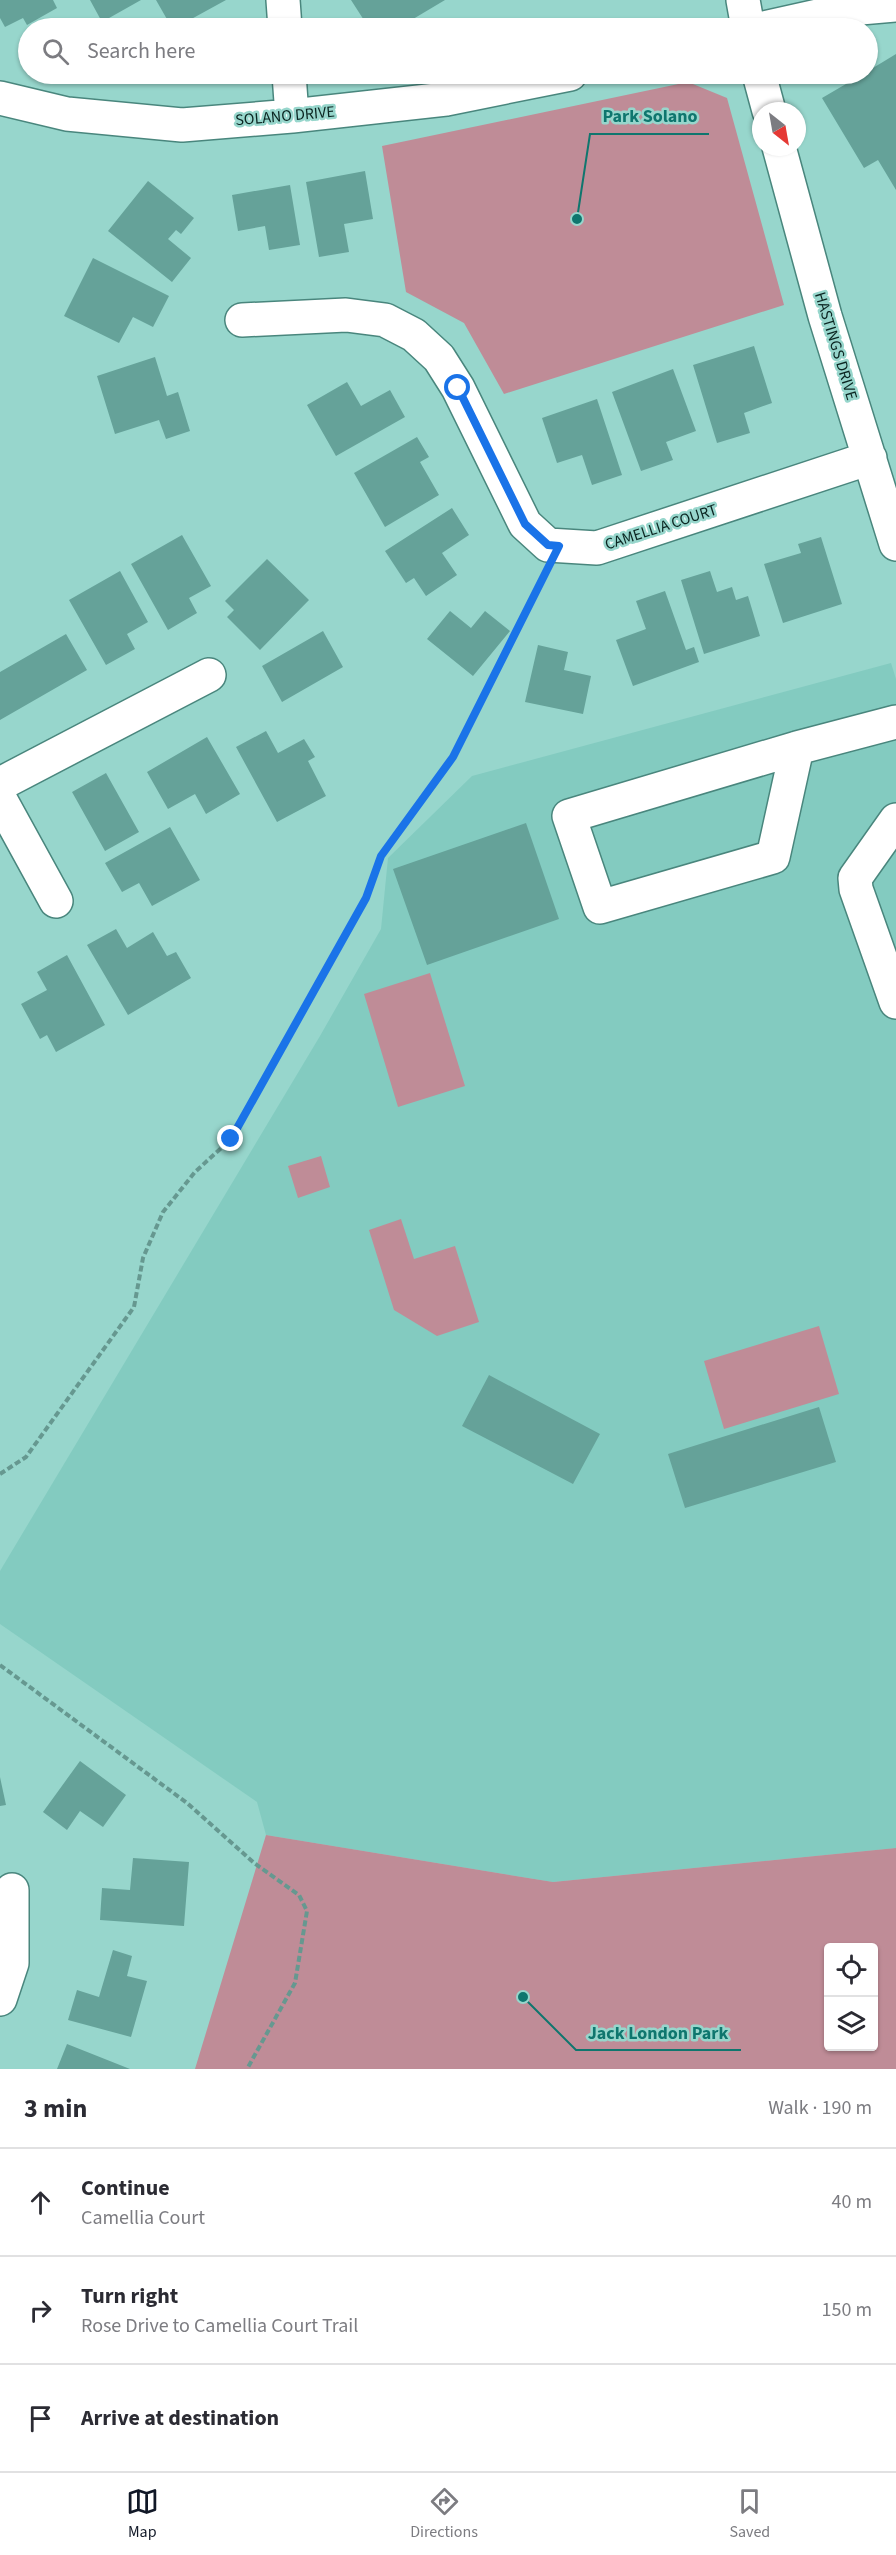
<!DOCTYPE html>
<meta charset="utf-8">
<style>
body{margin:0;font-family:"Source Sans 3",sans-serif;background:#f7f7f7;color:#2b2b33}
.controls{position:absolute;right:18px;bottom:18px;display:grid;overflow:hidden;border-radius:6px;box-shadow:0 2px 4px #0004}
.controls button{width:54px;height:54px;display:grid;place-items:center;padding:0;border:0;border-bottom:2px solid #e1e1e2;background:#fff;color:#2b2b33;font:30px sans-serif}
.compass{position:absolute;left:752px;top:102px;width:54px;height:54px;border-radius:50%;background:#fff;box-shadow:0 2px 4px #0004;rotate:149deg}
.stop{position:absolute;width:18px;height:18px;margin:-14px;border:4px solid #1a73e8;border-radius:50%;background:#fff}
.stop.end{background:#1a73e8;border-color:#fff;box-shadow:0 2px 6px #0008}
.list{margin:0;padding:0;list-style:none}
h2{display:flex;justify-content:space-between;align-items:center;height:78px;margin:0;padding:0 24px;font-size:26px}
h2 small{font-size:20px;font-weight:400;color:#7c7c81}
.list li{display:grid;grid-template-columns:39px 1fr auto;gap:18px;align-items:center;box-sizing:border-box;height:108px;padding:0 24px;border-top:2px solid #e1e1e2}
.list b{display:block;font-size:22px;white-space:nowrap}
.list p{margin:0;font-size:20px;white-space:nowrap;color:#7c7c81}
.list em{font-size:20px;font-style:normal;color:#7c7c81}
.icon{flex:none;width:33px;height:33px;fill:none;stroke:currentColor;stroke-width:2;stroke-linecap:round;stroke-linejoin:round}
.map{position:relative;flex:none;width:896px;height:2069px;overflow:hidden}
.search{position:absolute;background:#fff;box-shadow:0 2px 4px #0004;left:18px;right:18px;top:18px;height:66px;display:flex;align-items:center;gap:15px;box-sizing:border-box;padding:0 21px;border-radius:33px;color:#7c7c81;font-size:22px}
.sheet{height:402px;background:#fff}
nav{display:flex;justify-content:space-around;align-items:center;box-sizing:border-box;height:84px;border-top:2px solid #e1e1e2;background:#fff;font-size:16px;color:#7c7c81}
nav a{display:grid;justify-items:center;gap:3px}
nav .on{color:#111827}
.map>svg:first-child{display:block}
</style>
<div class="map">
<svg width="896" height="2069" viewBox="0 0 896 2069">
<rect width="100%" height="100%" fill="#97d6cc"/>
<!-- built -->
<path fill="#83cbc0" d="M891,663L896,679V1848L553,1882L266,1835L257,1802L0,1624V1571L320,1036L381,929L388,858L472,776Z"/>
<!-- green -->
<path fill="#bf8c97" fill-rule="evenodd" d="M688,82L727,98L784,305L504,394L464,323L406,292L382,146Z
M430,973L465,1086L398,1107L364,994Z
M321,1156L330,1187L298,1198L288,1166Z
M401,1219L414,1259L455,1246L479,1322L437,1336L394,1310L369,1230Z
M819,1326L839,1394L724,1429L704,1361Z
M266,1835L553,1882L896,1848V2069H195ZM828,1948H874V2046H828Z"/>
<!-- building -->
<path fill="#65a299" d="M0,0H53L57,8L27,25L23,18L5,27L0,18Z
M90,0H141L102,22Z
M156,0H226L175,28H172Z
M351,0H445L398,28H369Z
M896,54V190L878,160L864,168L822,98L863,74H868V71Z
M365,171L373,219L344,224L349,252L319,257L306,182Z
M148,181L194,218L181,234L176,230L168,239L191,258L172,282L108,231Z
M290,185L300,245L269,250L265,226L238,231L232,195Z
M93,258L169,296L153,327L133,317L119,343L64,316Z
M754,346L772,403L744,413L750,433L717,443L693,365Z
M155,357L167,396L178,392L190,431L166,439L159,420L115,434L97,376Z
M673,369L696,431L666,442L673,460L641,471L612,392Z
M347,382L361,406L390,390L405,417L336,456L307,405Z
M597,399L622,475L592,485L582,455L557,463L542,418Z
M417,437L429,457L420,462L439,495L385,527L354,473Z
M452,508L469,535L442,553L457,575L426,596L414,578L406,583L385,551Z
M182,535L211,586L189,598L197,613L168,630L131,564Z
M821,537L842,604L783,623L764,564L801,553L798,544Z
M267,559L309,600L260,650L227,617L234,610L225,601Z
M120,571L148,622L127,634L135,649L106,665L69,600Z
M710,571L717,592L732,587L736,600L748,596L760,636L704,654L681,580Z
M665,591L686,650L694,647L699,662L633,686L616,640L646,629L636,601Z
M450,611L471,628L485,611L510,631L473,676L427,639Z
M323,631L343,667L282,702L262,666Z
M66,634L87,670L0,720V672Z
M538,645L568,652L564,670L591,676L583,714L525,702Z
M266,731L278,753L304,739L315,757L308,761L326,796L277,822L236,747Z
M207,737L240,794L206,814L195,794L168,809L147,772Z
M106,773L139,832L105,851L72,792Z
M526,823L559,919L427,965L393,869Z
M170,827L200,880L152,906L139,883L122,892L105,863Z
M116,929L127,948L153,932L167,956L176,952L191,978L128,1015L87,945Z
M67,955L105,1025L56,1052L47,1035L40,1039L21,1004L47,990L37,972Z
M489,1375L600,1434L573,1484L462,1426Z
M819,1407L836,1462L685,1508L668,1454Z
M80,1761L126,1795L103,1827L80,1811L67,1830L43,1812Z
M0,1777L6,1805L0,1806Z
M133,1858L189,1862L184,1926L100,1920L102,1888L130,1890Z
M113,1950L132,1956L127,1976L147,1981L131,2037L68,2020L77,1990L99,1997Z
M67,2044L130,2069H57Z"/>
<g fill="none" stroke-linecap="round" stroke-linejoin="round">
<!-- minor casing -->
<g stroke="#49867d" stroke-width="36">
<path id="minor" d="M283,0L285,28
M743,0L748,28
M764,28L849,9L896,5
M289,74L292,116
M759,74L769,111
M0,98L67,114L182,125L292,116L446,99L570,74
M779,147L825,316L896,544
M242,320L346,315L385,320L414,335L439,358L458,388L525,524L548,545L597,548L870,458
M797,748L773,857L600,907L569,816L797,748L896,722
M0,784L209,675
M0,799L56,901
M896,820L855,878L856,889L896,1002
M0,1999L12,1963V1890"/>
</g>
<!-- path -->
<path stroke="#669890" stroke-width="4" stroke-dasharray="6 3" stroke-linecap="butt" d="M0,1474L26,1457L134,1307L143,1258L163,1212L195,1172L231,1139L366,898L381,856L453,757L544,576
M0,1665L187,1803L254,1863L299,1895L307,1911L295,1983L247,2069"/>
<!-- minor -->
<use href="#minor" stroke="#fff" stroke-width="33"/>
</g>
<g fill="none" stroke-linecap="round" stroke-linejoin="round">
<!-- route -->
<path stroke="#1a73e8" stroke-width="8" d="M231,1139L366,898L381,856L453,757L559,546L548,545L525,524L458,388"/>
</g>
<g text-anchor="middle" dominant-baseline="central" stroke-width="5" stroke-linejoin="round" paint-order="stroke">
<!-- street labels -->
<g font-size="16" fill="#0b2521" stroke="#97d6cc">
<text transform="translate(285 116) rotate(-5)">SOLANO DRIVE</text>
<text transform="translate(836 346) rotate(73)">HASTINGS DRIVE</text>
<text transform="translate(661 527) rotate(-18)">CAMELLIA COURT</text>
</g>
</g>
<!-- callouts -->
<path fill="none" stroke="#0f766e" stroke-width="2" d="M577 219L590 134H709M523 1997L576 2050H741"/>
<g fill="#0f766e" stroke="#97d6cc" stroke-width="2">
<circle cx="577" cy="219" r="6"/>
<circle cx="523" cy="1997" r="6"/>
</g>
<g font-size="18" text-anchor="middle" font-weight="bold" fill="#0f766e" stroke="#97d6cc" stroke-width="5" stroke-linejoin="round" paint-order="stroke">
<text x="650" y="122">Park Solano</text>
<text x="658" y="2039">Jack London Park</text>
</g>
</svg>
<div class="controls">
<button><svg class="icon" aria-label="locate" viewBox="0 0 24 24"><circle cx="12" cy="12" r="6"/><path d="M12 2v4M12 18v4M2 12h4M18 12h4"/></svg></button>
<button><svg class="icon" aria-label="layers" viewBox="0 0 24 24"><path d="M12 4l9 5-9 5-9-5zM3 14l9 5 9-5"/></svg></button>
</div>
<svg class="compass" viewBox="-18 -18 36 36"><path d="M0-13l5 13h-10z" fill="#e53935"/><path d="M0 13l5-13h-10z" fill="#7c7c81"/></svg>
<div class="stop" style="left:458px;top:388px"></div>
<div class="stop end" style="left:231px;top:1139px"></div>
<div class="search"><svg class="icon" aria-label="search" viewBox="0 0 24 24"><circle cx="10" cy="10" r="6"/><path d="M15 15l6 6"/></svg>Search here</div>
</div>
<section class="sheet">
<h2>3 min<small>Walk · 190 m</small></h2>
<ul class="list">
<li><svg class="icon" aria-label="ahead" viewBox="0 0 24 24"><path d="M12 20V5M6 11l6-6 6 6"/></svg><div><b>Continue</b><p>Camellia Court</p></div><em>40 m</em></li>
<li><svg class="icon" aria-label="right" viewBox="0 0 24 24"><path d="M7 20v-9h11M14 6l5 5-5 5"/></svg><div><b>Turn right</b><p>Rose Drive to Camellia Court Trail</p></div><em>150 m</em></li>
<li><svg class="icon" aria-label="arrive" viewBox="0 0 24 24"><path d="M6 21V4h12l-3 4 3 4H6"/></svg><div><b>Arrive at destination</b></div></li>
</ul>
</section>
<nav>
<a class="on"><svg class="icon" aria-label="map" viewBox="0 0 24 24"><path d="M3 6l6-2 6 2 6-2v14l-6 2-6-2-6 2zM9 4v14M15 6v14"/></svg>Map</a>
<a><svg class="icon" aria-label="directions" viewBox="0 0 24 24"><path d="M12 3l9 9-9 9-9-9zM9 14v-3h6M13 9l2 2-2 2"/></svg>Directions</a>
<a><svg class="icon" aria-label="saved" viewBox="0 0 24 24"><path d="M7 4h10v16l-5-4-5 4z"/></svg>Saved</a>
</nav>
